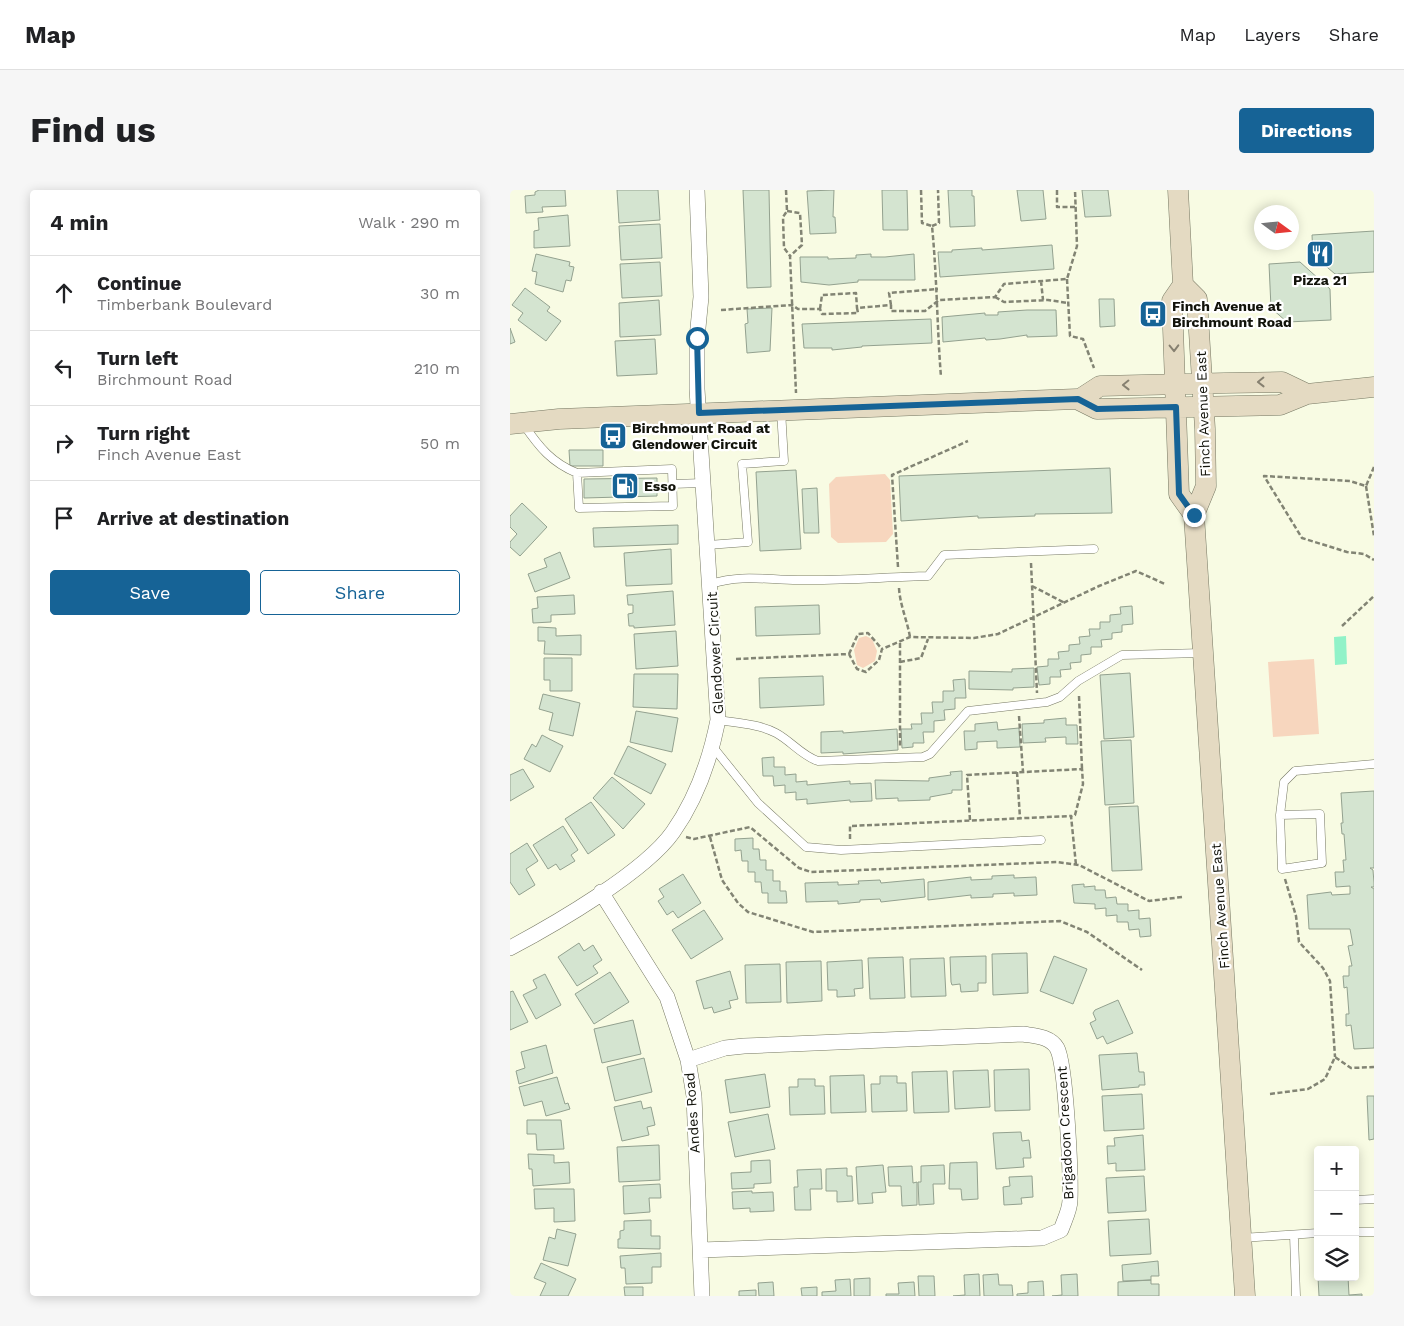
<!DOCTYPE html>
<meta charset="utf-8">
<style>
body{margin:0;font-family:"Work Sans",sans-serif;background:#f6f6f6;color:#202124}
.controls{position:absolute;right:15px;bottom:15px;display:grid;overflow:hidden;border-radius:5px;box-shadow:0 2px 12px #0003}
.controls button{width:45px;height:45px;display:grid;place-items:center;padding:0;border:0;border-bottom:1px solid #e0e0e0;background:#fff;color:#202124;font:25px sans-serif}
.compass{position:absolute;left:744px;top:15px;width:45px;height:45px;border-radius:50%;background:#fff;box-shadow:0 2px 12px #0003;rotate:105deg}
.stop{position:absolute;width:15px;height:15px;margin:-11px;border:4px solid #166396;border-radius:50%;background:#fff}
.stop.end{background:#166396;border-color:#fff;box-shadow:0 1px 5px #0008}
.list{margin:0;padding:0;list-style:none}
h2{display:flex;justify-content:space-between;align-items:center;height:65px;margin:0;padding:0 20px;font-size:21px}
h2 small{font-size:16px;font-weight:400;color:#757577}
.list li{display:grid;grid-template-columns:32px 1fr auto;gap:15px;align-items:center;box-sizing:border-box;height:75px;padding:0 20px;border-top:1px solid #e0e0e0}
.list b{display:block;font-size:19px;white-space:nowrap}
.list p{margin:0;font-size:16px;white-space:nowrap;color:#757577}
.list em{font-size:16px;font-style:normal;color:#757577}
.actions{display:flex;gap:10px;padding:15px 20px}
.actions a{flex:1;padding:11px 0;border:1px solid #166396;border-radius:5px;text-align:center;font-size:18px;color:#166396}
.actions .main{background:#166396;color:#fff}
.icon{flex:none;width:28px;height:28px;fill:none;stroke:currentColor;stroke-width:2;stroke-linecap:round;stroke-linejoin:round}
.map{position:relative;flex:none;width:864px;height:1106px;overflow:hidden;border-radius:5px}
header{display:flex;align-items:center;gap:30px;box-sizing:border-box;height:70px;padding:0 25px;background:#fff;border-bottom:1px solid #e0e0e0}
header strong{font-size:24px}
nav{display:flex;gap:28px;margin-inline-start:auto;font-size:18px}
.intro{display:flex;align-items:center;justify-content:space-between;box-sizing:border-box;height:120px;padding:0 30px}
h1{margin:0;font-size:35px}
.button{padding:12px 22px;border-radius:5px;background:#166396;color:#fff;font-size:18px;font-weight:700}
main{display:flex;gap:30px;padding:0 30px}
aside{flex:1;background:#fff;border-radius:5px;box-shadow:0 2px 12px #0003}
.map>svg:first-child{display:block}
</style>
<header>
<strong>Map</strong>
<nav><a>Map</a><a>Layers</a><a>Share</a></nav>
</header>
<div class="intro"><h1>Find us</h1><a class="button">Directions</a></div>
<main>
<aside>
<h2>4 min<small>Walk · 290 m</small></h2>
<ul class="list">
<li><svg class="icon" aria-label="ahead" viewBox="0 0 24 24"><path d="M12 20V5M6 11l6-6 6 6"/></svg><div><b>Continue</b><p>Timberbank Boulevard</p></div><em>30 m</em></li>
<li><svg class="icon" aria-label="left" viewBox="0 0 24 24"><path d="M17 20v-9H6M10 6l-5 5 5 5"/></svg><div><b>Turn left</b><p>Birchmount Road</p></div><em>210 m</em></li>
<li><svg class="icon" aria-label="right" viewBox="0 0 24 24"><path d="M7 20v-9h11M14 6l5 5-5 5"/></svg><div><b>Turn right</b><p>Finch Avenue East</p></div><em>50 m</em></li>
<li><svg class="icon" aria-label="arrive" viewBox="0 0 24 24"><path d="M6 21V4h12l-3 4 3 4H6"/></svg><div><b>Arrive at destination</b></div></li>
</ul>
<div class="actions"><a class="main">Save</a><a>Share</a></div>
</aside>
<div class="map">
<svg width="864" height="1106" viewBox="0 0 864 1106">
<rect width="100%" height="100%" fill="#f8fbe3"/>
<!-- green -->
<path fill="#f7d6be" d="M375,284L380,290L383,344L376,352L328,353L321,347L319,294L326,287Z
M356,446L362,449L367,461L365,471L353,478L347,475L344,460L349,448Z
M804,469L809,544L763,547L758,472Z"/>
<!-- water -->
<path fill="#91f2c8" d="M836,446L837,474L825,475L824,447Z"/>
<!-- building -->
<path fill="#d4e4d0" stroke="#93a18f" d="M29,0H55L56,16L32,17L33,22L16,23L15,6L25,5V2Z
M107,0H148L150,30L109,33Z
M233,0H259L261,97L237,98Z
M324,0L323,27H325L326,43L300,44L297,1Z
M372,0H397L398,40H373Z
M438,0H462V6H464L465,36L440,37Z
M507,0H533L536,29L511,31Z
M572,0H598L601,26L575,27Z
M58,25L60,56L24,58V41L29,40L28,28Z
M150,34L152,68L111,70L109,36Z
M864,41V82L825,84L803,65L802,45Z
M542,55L544,79L430,87L428,62H442V60L472,58V60Z
M26,64L60,72L59,76L64,77L61,91L56,90L53,102L25,94L27,82L22,81Z
M361,64V67H375L404,64L405,90H348V92L319,95L291,92L290,67H318V69L346,68V65Z
M150,72L152,106L112,108L110,74Z
M790,72L820,99L821,130L777,132L761,118L759,74Z
M15,98L40,117L37,121L51,131L36,151L8,130L13,123L2,115Z
M589,109H604L605,136L590,137Z
M149,110L151,145L110,147L109,113Z
M262,118L260,161L237,163L235,134L238,133L237,119Z
M517,120H546L547,146L517,147V145L490,149L476,150L475,148L433,152L432,127L475,123V125H488V122Z
M421,129L422,153L352,156V157L322,160V158H294L292,134Z
M0,138L5,152L0,154Z
M145,149L147,184L107,186L105,151Z
M59,260H93V276H60Z
M600,278L602,323L525,324V326L468,328V326L391,331L389,286Z
M286,280L291,359L250,361L246,282Z
M147,288V306L74,308V289Z
M307,298L309,343H294L292,299Z
M12,313L37,337L10,366L0,357V352L7,344L0,337V326Z
M168,335V354L84,357L83,338Z
M161,359L162,394L116,396L114,363Z
M50,362L60,388L25,402L18,384L37,377L34,369Z
M163,401L165,435L124,438V436H119L118,424L123,423V415H118L117,405Z
M64,405L65,424L41,425V432L23,433L22,419L28,418L27,407Z
M309,415L310,444L246,446L245,417Z
M622,416L623,434L612,435V442L602,443V449L591,450L592,457H581V464L571,465V472L560,473L561,479L550,480L551,487H540V494L529,495L527,477L538,476V469H549L548,462L559,461V455L570,454L569,447L580,446L579,439H590V432H600V425L611,424L610,417Z
M28,437L46,438V446L71,445V465L34,464L35,451H28Z
M166,441L168,476L126,479L124,444Z
M34,468H62V501H40V490H34Z
M524,478V497L503,498V500L459,499V481L502,482V479Z
M620,483L624,547L594,549L590,485Z
M124,484H168L167,519L123,517Z
M313,486L314,515L250,518L249,488Z
M455,489L456,508H445V519L434,520L435,530L424,531V542H413L414,553H403V557L392,558L391,539H402L401,534H412L411,523H423L422,512H433V501H444L443,490Z
M33,504L70,513L63,546L39,540L43,523L29,519Z
M126,521L168,528L162,562L120,552Z
M556,528V535H567L568,554H556V547L535,548L536,552L513,553L512,534L534,533V530Z
M487,532L488,540L509,538L510,557L487,558V551L467,552V559L455,560L454,541H465V534Z
M387,539L388,560L333,564V562L311,563V542L333,541V543Z
M32,545L53,556L40,582L14,569L22,554L26,557Z
M621,550L624,613L595,615L591,551Z
M118,556L156,574L141,604L104,584Z
M264,567V577H275V585L286,584V592L297,591V595L340,591V594L361,593L362,611L340,612V610L297,614V609L286,610V602L275,603V595L264,596L263,586H253L252,568Z
M13,579L24,597L0,611V585Z
M452,581V600H442V603L420,607V610L388,611V608L366,609L365,590L419,591V588L441,585L440,582Z
M102,587L135,614L113,639L83,608Z
M864,601V678H860L863,680L864,693V697H861L864,699V858L844,859L841,835L836,836V824H839L837,797L834,798L833,786H839V776H842L838,756L843,755L840,739H799L797,705L821,702L822,705L840,704V696L826,697L825,682H834L833,670H836L834,644H832L831,633H833L831,603Z
M81,612L105,645L78,664L55,629Z
M628,616L632,680L602,681L599,617Z
M53,636L68,660L61,665L65,671L50,680L46,674L38,679L23,655Z
M243,648V659H249L250,670H256V680H263V691H270V701H276L277,713H258V703H252L251,692H245V682H238V671H232L231,660L225,661V649Z
M17,653L28,671L16,679L25,695L9,705L0,692V664Z
M173,684L191,713L168,728L163,721L157,725L148,711L154,707L149,699Z
M504,685V688L526,687L527,705L504,706V703L483,704V707L461,708V705L418,710V692L461,687V690L482,689V686Z
M414,689L415,707L371,712L370,709L350,710V712L328,714V711L296,712L295,693L328,692V695L349,694L348,691L370,690L371,693Z
M574,694V697L585,696V700H595L596,708L606,707L607,714H618V721L629,720V729L640,728L641,746L630,747L629,739L619,740L618,732H607V725L596,726V718L585,719V714L564,713L562,695Z
M194,720L213,749L181,769L162,740Z
M69,753L74,761L83,755L92,770L83,776L88,783L67,796L48,767Z
M517,763L518,803L483,805L482,764Z
M476,766V793H468V801L451,802L450,794L442,795L441,792L440,767Z
M544,766L577,779L563,814L530,801Z
M393,767L395,808L360,809L358,768Z
M434,768L436,806L401,807L400,769Z
M352,770L353,798L344,799L345,806L327,807V800H318L317,772Z
M311,771L312,811L277,813L276,772Z
M270,774L271,812L236,813L235,775Z
M220,781L228,809L219,811L221,818L204,823L202,817L194,819L186,791Z
M100,782L119,812L84,834L65,804Z
M35,784L51,815L26,829L13,805L27,798L23,790Z
M3,801L18,832L0,840V802Z
M608,810L623,843L597,854L593,846L587,849L580,833L586,830L583,823L585,820Z
M123,830L131,864L92,873L84,839Z
M36,855L43,883L9,894L6,881L15,878L11,862Z
M627,863L629,882H634L635,895H629V897L592,900L589,865Z
M134,868L142,902L105,911L97,877Z
M519,879L520,920L485,921L484,880Z
M478,880L480,917L445,919L443,881Z
M437,881L439,922L404,923L402,882Z
M255,884L260,917L220,923L215,890Z
M354,885L356,922L321,923L320,886Z
M370,886H387V893H396L397,921L362,922L361,894H370Z
M47,887L55,914L58,913L60,919L36,926L32,911L14,916L9,897Z
M288,889H305V896H314L315,924L280,925L279,897H288Z
M632,904L634,939L594,941L592,906Z
M857,906H864V949L859,950Z
M131,911L133,919L141,917L145,935L137,937L139,945L112,951L104,917Z
M258,924L265,959L225,967L218,932Z
M17,930H51L54,959L27,960L26,944H17Z
M511,942L512,951L519,950L521,968H513L514,977L486,979L483,943Z
M633,945L635,980L606,981V973L598,974L597,956H605L604,948Z
M149,955L150,990L109,992L107,957Z
M18,964L44,965V973L59,972L60,993L23,996L22,979H19Z
M260,970L261,993L244,994V998L222,999L221,983L241,982V971Z
M467,972L468,1009L452,1010L451,999H439L440,973Z
M373,975L376,1002L362,1003L363,1013L348,1014L346,977Z
M434,975L435,994H423L424,1014L409,1015L408,992H411V976Z
M402,976L403,993L407,992V1015L392,1016L391,996H379L378,977Z
M337,978V986H342L343,1011L327,1012V1001H316V979Z
M311,979L312,999H300L301,1020H285L284,997H288L287,980Z
M522,986L523,1007L511,1008L512,1014L494,1015L493,997L500,996L499,987Z
M634,986L636,1021L598,1023L596,988Z
M150,994L151,1008H139L140,1022L114,1024L113,996Z
M24,999H64L65,1031L44,1032V1018L25,1019Z
M242,1001V1003L263,1002L264,1021L240,1022V1018L223,1019L222,1002Z
M639,1029L641,1064L600,1066L598,1031Z
M141,1030V1046H150V1059L108,1058V1049H110V1041L114,1040V1031Z
M47,1039L66,1044L58,1076L33,1070L39,1047L45,1049Z
M151,1063V1077H142V1093L116,1094L115,1078H111L110,1066Z
M648,1071L649,1086H641V1090L613,1091L612,1075Z
M31,1073L66,1089L58,1106H30L36,1093L24,1088Z
M469,1084L470,1106H443L455,1105L454,1085Z
M488,1084L489,1095H502L503,1106H474L473,1085Z
M567,1084L568,1106H542L552,1105L551,1085Z
M408,1086H424L425,1106H409Z
M808,1087H838L839,1105L852,1104V1106H809Z
M360,1088V1106H344V1089Z
M340,1089L341,1106H312V1102L326,1101L325,1090Z
M641,1090V1094H649V1106H608V1092Z
M533,1091L534,1106H507V1104L518,1103V1092Z
M263,1092L264,1106H249L248,1093Z
M404,1092L405,1106H376V1104H389L388,1093Z
M114,1097H133V1106H115Z
M307,1097V1106H292L291,1098Z
M246,1100V1106H229V1101Z"/>
<g fill="none" stroke-linecap="round" stroke-linejoin="round">
<!-- lane casing -->
<g stroke="#767863" stroke-width="9">
<path id="lane" d="M14,235C29,257 42,273 67,283L69,318L163,316L162,279L67,283
M162,294L193,293
M198,355L238,352L232,274L274,271L271,220
M201,394C231,384 257,390 288,390C331,391 375,387 418,386L434,365L584,359
M208,530C227,533 249,534 266,543C281,551 292,566 308,571L413,567L420,564L458,521L537,512L550,507L568,491L612,465L692,463
M203,557L248,613L296,657L331,660L531,650
M770,625L810,624L812,673L772,679L770,625L774,592L785,581L864,574
M845,1010L864,1009
M845,1042H864
M784,1045L786,1106
M731,1048L808,1043"/>
</g>
<!-- street casing -->
<g stroke="#767863" stroke-width="16">
<path id="street" d="M91,702L157,807L178,870L184,906L192,1106
M0,758C45,734 135,682 163,642C187,608 200,570 208,530L187,199V148L191,107L187,0
M178,870L215,858L234,856L513,844C525,846 540,846 547,858C556,874 561,987 560,1010C560,1020 554,1031 551,1040L532,1048L191,1060"/>
</g>
<!-- secondary casing -->
<g stroke="#767863" stroke-width="21">
<path id="secondary" d="M668,0L673,95L662,111L669,304L684,325
M673,95L687,109L695,239L696,296L684,325L735,1106
M570,209L590,196L715,193L772,192L797,204
M0,234L49,229L567,209L587,219L770,215L797,204L864,197"/>
</g>
<!-- path -->
<path stroke="#828474" stroke-width="2.5" stroke-dasharray="5 2.5" stroke-linecap="butt" d="M276,0L277,21L273,27L274,58L280,66L286,203
M411,0L412,33L422,36C427,87 427,137 431,187
M547,0V17H566
M277,21L290,23L292,55L280,66
M422,36L429,33L428,0
M557,89L560,146L573,149L584,178
M531,91L533,110
M485,107L494,112L538,110L558,113
M381,115L379,103L428,99
M310,119L312,105L346,103L347,118
M211,120L282,115L288,119H310L312,124L348,123L347,118L381,115V121H415L429,110L485,107L494,94L557,89L567,56L565,0
M864,277L856,296L840,291L754,286L792,348L837,362L854,364L864,370
M856,296L864,346
M521,373L527,503
M388,377L382,285L458,251
M522,396L555,413
M389,398C390,415 397,430 400,447
M832,436L864,406
M390,453V557
M339,464L348,444L358,443L372,459
M226,469L339,464L347,479L356,482L369,470L372,459L400,447L464,448L488,444L589,396L626,381L655,394
M390,472L411,468L418,449
M569,506L572,579
M509,526L513,582
M507,582L510,628
M460,630L457,585L572,579L573,594L565,625L562,626
M176,647L184,649L240,637L289,678L301,682L547,672L569,675L639,711L672,707
M200,647L212,690L228,713L238,722L303,742L550,731L577,742L632,780
M340,649V636L561,626L566,675
M775,689L786,726L789,752L813,778L820,791L825,867
M760,904L798,899L815,889L825,867L841,878L864,877"/>
<!-- lane -->
<use href="#lane" stroke="#fff" stroke-width="8"/>
<!-- street -->
<use href="#street" stroke="#fff" stroke-width="15"/>
<!-- secondary -->
<use href="#secondary" stroke="#e4dac2" stroke-width="20"/>
</g>
<!-- one-way arrows -->
<defs><path id="oneway-chevron" d="M-2-3.5L2.5 0L-2 3.5" fill="none" stroke-width="1.6" stroke-linecap="round" stroke-linejoin="round" transform="scale(1.25)"/></defs>
<g stroke="#868070">
<use href="#oneway-chevron" transform="translate(664 158) rotate(89)"/>
<use href="#oneway-chevron" transform="translate(751 192) rotate(179)"/>
<use href="#oneway-chevron" transform="translate(616 195) rotate(179)"/>
</g>
<g fill="none" stroke-linecap="round" stroke-linejoin="round">
<!-- route -->
<path stroke="#166396" stroke-width="6" d="M187,148L189,223L568,209L587,219L666,217L669,304L684,325"/>
</g>
<!-- icons -->
<defs>
<g id="restaurant-square" transform="scale(1.4375)"><rect x="-9" y="-9" width="18" height="18" rx="4" fill="#166396" stroke="#fff"/><path d="M-5-6h1v4h1v-4h1v4h1v-4h1v5L-1.5 .5V6h-2V.5L-5-1ZM5-6V6H3V1.5H1.5Q1.5-4 5-6Z" fill="#fff"/></g>
<g id="bus-square" transform="scale(1.4375)"><rect x="-9" y="-9" width="18" height="18" rx="4" fill="#166396" stroke="#fff"/><path d="M-5-6H5V4H4V6H2V4H-2V6H-4V4H-5ZM-3.5-4V0h7V-4ZM-3.5 1.2v1.5H-2V1.2ZM2 1.2v1.5H3.5V1.2Z" fill="#fff"/></g>
<g id="fuel-square" transform="scale(1.4375)"><rect x="-9" y="-9" width="18" height="18" rx="4" fill="#166396" stroke="#fff"/><path d="M-5.5-6h7V0h2V4h1.3V-2.5L3-4.5l.8-.8L6-3V5H2.5V1h-1V6h-7ZM-4.2-4.7v3.2H.2V-4.7Z" fill="#fff"/></g>
</defs>
<g fill-rule="evenodd">
<use href="#restaurant-square" x="810" y="64"/>
<use href="#bus-square" x="643" y="124"/>
<use href="#bus-square" x="103" y="246"/>
<use href="#fuel-square" x="115" y="296"/>
</g>
<g text-anchor="middle" dominant-baseline="central" stroke-width="4.5" stroke-linejoin="round" paint-order="stroke">
<!-- poi labels -->
<g font-size="14" font-weight="bold" fill="#12130b" stroke="#fff" text-anchor="start">
<text x="810" y="90" text-anchor="middle">Pizza 21</text>
<text x="662" y="116">Finch Avenue at<tspan x="662" dy="16">Birchmount Road</tspan></text>
<text x="122" y="238">Birchmount Road at<tspan x="122" dy="16">Glendower Circuit</tspan></text>
<text x="134" y="296">Esso</text>
</g>
<!-- street labels -->
<g font-size="14" fill="#12130b" stroke="#fff">
<text transform="translate(693 224) rotate(-92)">Finch Avenue East</text>
<text transform="translate(205 463) rotate(-93)">Glendower Circuit</text>
<text transform="translate(710 716) rotate(-94)">Finch Avenue East</text>
<text transform="translate(182 923) rotate(-94)">Andes Road</text>
<text transform="translate(555 943) rotate(-93)">Brigadoon Crescent</text>
</g>
</g>
</svg>
<div class="controls">
<button>+</button>
<button>−</button>
<button><svg class="icon" aria-label="layers" viewBox="0 0 24 24"><path d="M12 4l9 5-9 5-9-5zM3 14l9 5 9-5"/></svg></button>
</div>
<svg class="compass" viewBox="-18 -18 36 36"><path d="M0-13l5 13h-10z" fill="#e53935"/><path d="M0 13l5-13h-10z" fill="#757577"/></svg>
<div class="stop" style="left:187px;top:148px"></div>
<div class="stop end" style="left:684px;top:325px"></div>
</div>
</main>
